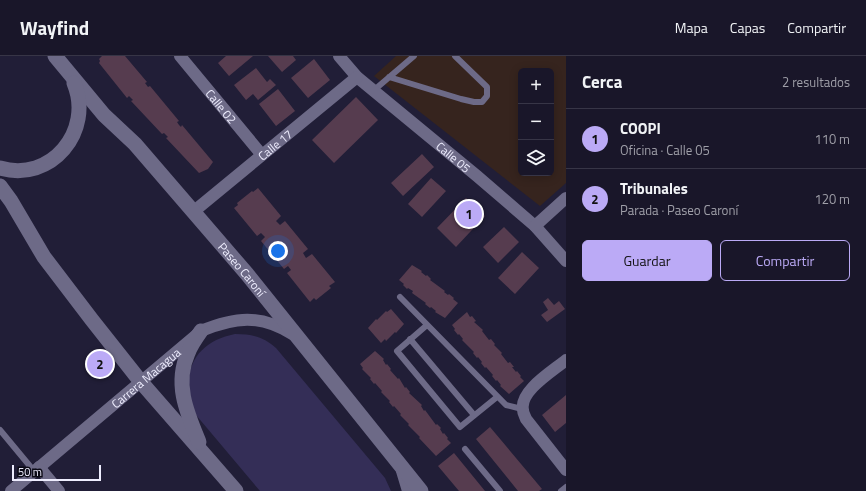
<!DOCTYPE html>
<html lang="es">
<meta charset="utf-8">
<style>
body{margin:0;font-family:"Titillium Web",sans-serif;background:#262335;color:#f1f3f6}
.controls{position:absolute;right:12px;top:12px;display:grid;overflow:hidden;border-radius:6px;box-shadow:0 2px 10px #0003}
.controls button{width:36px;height:36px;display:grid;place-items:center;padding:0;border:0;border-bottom:1px solid #373546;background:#191629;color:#f1f3f6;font:20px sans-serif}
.scale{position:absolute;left:12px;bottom:10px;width:89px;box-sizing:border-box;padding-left:4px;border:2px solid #eeedfe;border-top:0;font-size:11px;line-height:14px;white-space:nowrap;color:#eeedfe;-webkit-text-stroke:3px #0b0a15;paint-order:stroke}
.you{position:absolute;left:278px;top:195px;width:14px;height:14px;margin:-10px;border:3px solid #fff;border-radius:50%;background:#1a73e8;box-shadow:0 0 0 6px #1a73e833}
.badge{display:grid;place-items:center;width:26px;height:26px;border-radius:50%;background:#bbaaf6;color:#111;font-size:13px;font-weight:700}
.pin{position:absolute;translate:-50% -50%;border:2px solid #fff;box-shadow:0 1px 4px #0006}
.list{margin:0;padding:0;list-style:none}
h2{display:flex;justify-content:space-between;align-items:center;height:52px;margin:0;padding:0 16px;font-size:17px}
h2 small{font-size:13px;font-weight:400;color:#9f9fa8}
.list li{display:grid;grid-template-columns:26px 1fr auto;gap:12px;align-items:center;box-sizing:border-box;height:60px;padding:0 16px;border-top:1px solid #373546}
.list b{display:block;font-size:15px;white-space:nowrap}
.list p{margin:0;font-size:13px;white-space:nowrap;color:#9f9fa8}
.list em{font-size:13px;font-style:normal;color:#9f9fa8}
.actions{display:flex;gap:8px;padding:12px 16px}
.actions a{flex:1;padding:9px 0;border:1px solid #bbaaf6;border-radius:6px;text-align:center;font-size:14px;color:#bbaaf6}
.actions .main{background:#bbaaf6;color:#111}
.icon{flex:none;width:22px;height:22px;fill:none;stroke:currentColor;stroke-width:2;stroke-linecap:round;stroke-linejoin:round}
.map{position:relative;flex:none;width:566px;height:435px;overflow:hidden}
header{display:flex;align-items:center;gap:24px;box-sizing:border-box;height:56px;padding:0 20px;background:#191629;border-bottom:1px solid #373546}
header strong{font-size:19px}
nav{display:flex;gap:22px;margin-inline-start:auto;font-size:14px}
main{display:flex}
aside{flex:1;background:#191629}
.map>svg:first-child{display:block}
</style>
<header>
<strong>Wayfind</strong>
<nav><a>Mapa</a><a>Capas</a><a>Compartir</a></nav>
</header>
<main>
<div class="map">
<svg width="566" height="435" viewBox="0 0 566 435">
<rect width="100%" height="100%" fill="#211e37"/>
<!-- education -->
<path fill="#36241e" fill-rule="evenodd" d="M396,0H566V127L540,150L374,20ZM521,15H551V117H521Z"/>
<!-- green -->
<path fill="#342e57" d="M235,278C252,278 264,281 276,292L385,422L391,435H260L196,359C192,352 191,345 190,338C184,305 204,284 235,278Z"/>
<!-- building -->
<path fill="#563c4f" d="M102,0H125L147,26L145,27L148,31L150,30L179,65L177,66L179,69L181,71L182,69L213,106L208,113L199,117L166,82L168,81L164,77L162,78L131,45L133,44L129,40L127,42L99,7L100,5L99,3Z
M226,0H253L229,20L218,7Z
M268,0H293L296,4L282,16Z
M314,3L330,24L308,42L291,22Z
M256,12L267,26L270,23L276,29L258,44L253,38L246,44L234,29Z
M278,33L295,55L276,70L259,48Z
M356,41L378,64L334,107L312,84Z
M422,98L434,111L403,140L391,127Z
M431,122L446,135L422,161L408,148Z
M258,132L281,160L276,165L280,169L285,165L308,193L303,197L306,202L312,198L335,226L329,230L331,232L316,244L314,242L310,246L287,217L291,214L288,210L284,213L261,185L265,181L261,177L257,180L234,152L238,149L237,147L252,135L253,136Z
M466,142L485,160L456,191L437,172Z
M504,171L519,186L498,207L483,191Z
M522,196L539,212L515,238L498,222Z
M412,209L422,215L421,216L426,220L427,219L431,223L430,224L445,235L444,236L448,239L449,238L454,242L453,243L458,247L445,262L435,256L436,255L431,251L430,252L425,248L426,247L412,237L413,235L408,232L407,233L403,229L404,228L399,224Z
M548,242L554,249L559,245L565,253L547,266L541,259L548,254L543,246Z
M391,253L404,268L396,277L395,276L386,285L385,283L381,287L368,272L376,263L377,264L386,255L387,256Z
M467,256L470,261L472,260L476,265L474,266L483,274L482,275L489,284L491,283L495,288L494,289L502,297L501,298L508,307L510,306L514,311H512L516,316L517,315L521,320L520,321L524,325L509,338L500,330L501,329L497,324L496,325L492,320L493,319L486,311L485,312L481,307L482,306L478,301L477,302L473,297L474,296L462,284L463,283L459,278L458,279L454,274L455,273L452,269Z
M375,295L384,303L383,304L386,309L387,308L391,313L390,314L398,323L399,322L405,332L406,331L410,336L409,337L422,349L421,350L424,355L425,354L436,369L437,368L441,372L440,373L443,378L444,377L448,382L447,383L451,387L436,400L419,382L420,381L408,369L409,368L400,359L401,358L394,350L393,351L389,346L390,345L381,336L382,335L375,327L374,328L370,323L371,322L362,313L363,312L360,308Z
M566,339V367L555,376L542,359Z
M490,371L542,433L539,435H518L476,383Z
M454,397L485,435H459L438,410Z"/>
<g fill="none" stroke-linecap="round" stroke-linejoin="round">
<!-- service -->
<path stroke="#6d6a87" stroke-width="6" d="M389,21L461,43L474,46H482L487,40V31L455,0
M373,35L414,0
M400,241L506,349L522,353
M427,269L397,295L460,371L497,341
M410,283L474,359
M0,374L34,415
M465,393L500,435
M561,435L566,431"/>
<!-- minor -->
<g stroke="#6d6a87" stroke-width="12">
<path id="s1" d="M180,0L262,99"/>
<path id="s2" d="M339,0L357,21L477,120L535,170L566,205"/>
<path id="s3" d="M193,156L357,21"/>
<path d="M535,170L566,142"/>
<path d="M566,304C553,315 519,335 523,354C523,357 525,360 526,363L566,414"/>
<path d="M39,411L59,435"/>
<path d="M402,415L408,435"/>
<path id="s4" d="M11,435L201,275C235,261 260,258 292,278"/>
</g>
<!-- tertiary -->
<g stroke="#6d6a87" stroke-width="15">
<path id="s5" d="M55,0L104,59L135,88L247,218L421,435"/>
<path d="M0,112C51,127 94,75 74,27"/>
<path d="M0,130L11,145L44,201L92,264L141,326L236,435"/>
<path d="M199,386C187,357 174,328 188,297C191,289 196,282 201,275"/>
</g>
</g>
<g text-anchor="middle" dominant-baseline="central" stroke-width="3" stroke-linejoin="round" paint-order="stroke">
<!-- street labels -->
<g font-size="12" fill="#eeedfe" stroke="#0b0a15">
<text stroke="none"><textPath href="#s1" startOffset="65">Calle 02</textPath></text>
<text stroke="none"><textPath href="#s3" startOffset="106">Calle 17</textPath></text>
<text stroke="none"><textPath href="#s2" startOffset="153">Calle 05</textPath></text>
<text stroke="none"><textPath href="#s5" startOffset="284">Paseo Caroní</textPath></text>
<text stroke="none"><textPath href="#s4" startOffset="176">Carrera Macagua</textPath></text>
</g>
</g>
</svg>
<div class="controls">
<button>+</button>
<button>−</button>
<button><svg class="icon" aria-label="layers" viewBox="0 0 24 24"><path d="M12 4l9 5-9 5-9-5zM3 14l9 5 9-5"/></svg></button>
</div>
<div class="scale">50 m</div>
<div class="you"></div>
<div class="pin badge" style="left:469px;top:158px">1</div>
<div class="pin badge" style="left:100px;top:308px">2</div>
</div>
<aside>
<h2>Cerca<small>2 resultados</small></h2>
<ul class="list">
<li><span class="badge">1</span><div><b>COOPI</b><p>Oficina · Calle 05</p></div><em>110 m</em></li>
<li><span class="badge">2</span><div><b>Tribunales</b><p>Parada · Paseo Caroní</p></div><em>120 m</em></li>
</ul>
<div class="actions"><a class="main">Guardar</a><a>Compartir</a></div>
</aside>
</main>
